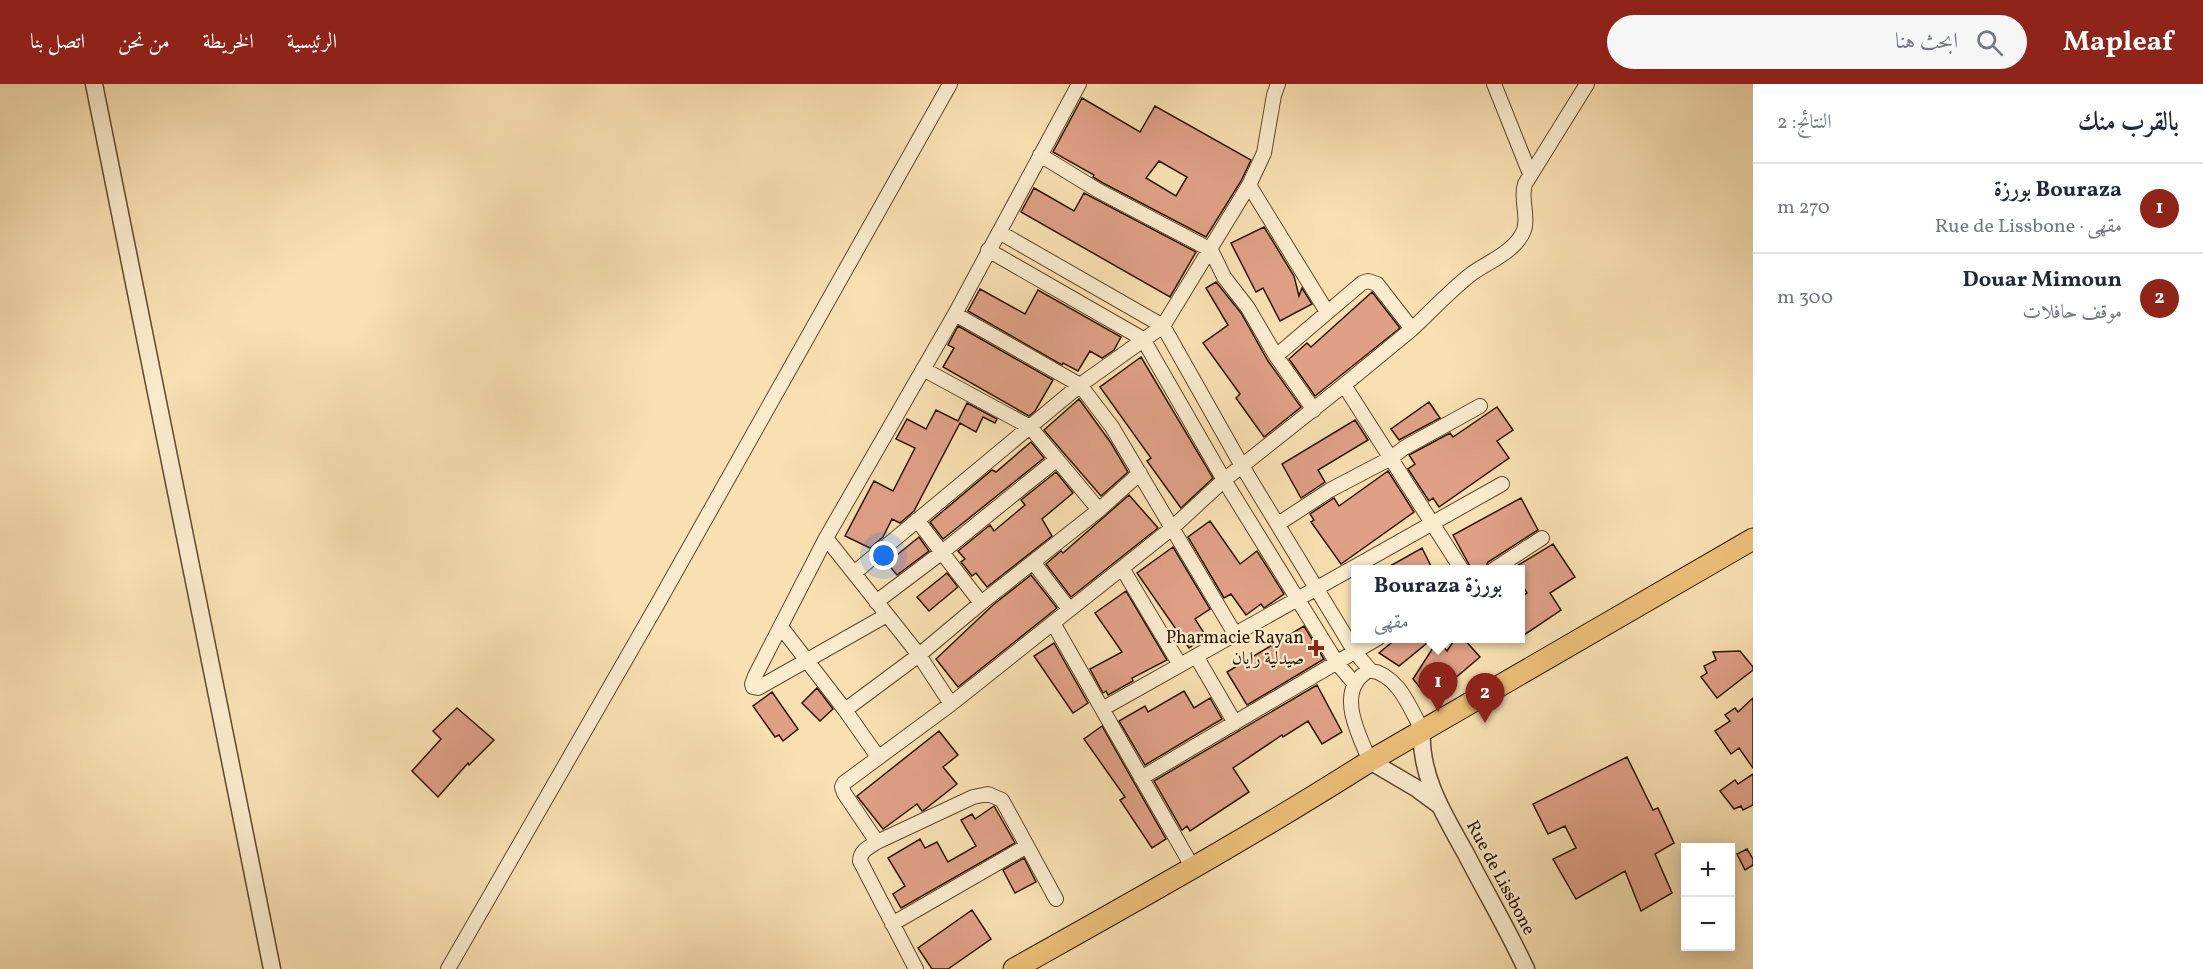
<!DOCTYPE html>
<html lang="ar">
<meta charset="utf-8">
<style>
body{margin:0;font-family:Vollkorn,Amiri,serif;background:#f6f6f7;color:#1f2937;direction:rtl}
.controls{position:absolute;right:18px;bottom:18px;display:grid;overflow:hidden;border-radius:0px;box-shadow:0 3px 15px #0003}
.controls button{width:54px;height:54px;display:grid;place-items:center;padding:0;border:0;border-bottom:2px solid #e0e1e3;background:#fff;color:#1f2937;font:30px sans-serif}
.you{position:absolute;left:884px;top:472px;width:21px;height:21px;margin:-15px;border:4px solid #fff;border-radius:50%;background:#1a73e8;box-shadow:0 0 0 9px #1a73e833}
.badge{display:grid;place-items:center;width:39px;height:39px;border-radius:50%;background:#8f2418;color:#fff;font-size:20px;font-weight:700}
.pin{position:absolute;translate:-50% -50px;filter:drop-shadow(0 2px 3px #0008)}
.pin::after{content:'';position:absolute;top:32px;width:21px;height:18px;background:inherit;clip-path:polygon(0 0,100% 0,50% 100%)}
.popup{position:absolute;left:1351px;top:481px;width:174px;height:78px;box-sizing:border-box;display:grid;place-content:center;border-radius:0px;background:#fff;filter:drop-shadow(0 2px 4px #0005);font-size:20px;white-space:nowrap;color:#747a83}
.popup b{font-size:22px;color:#1f2937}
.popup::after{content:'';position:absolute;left:50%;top:100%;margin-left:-12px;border:12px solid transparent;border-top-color:#fff}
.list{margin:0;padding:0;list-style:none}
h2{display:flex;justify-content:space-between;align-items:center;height:78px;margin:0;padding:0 24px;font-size:26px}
h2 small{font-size:20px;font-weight:400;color:#747a83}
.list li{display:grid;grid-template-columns:39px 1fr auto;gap:18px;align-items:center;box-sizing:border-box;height:90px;padding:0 24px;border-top:2px solid #e0e1e3}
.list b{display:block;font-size:22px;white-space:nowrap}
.list p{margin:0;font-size:20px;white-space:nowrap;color:#747a83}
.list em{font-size:20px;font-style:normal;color:#747a83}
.icon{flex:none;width:33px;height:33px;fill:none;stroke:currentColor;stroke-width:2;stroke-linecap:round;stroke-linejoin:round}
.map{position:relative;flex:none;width:1753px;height:885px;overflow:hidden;direction:ltr}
header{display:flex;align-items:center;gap:36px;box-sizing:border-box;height:84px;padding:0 30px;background:#8f2418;color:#fff}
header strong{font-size:28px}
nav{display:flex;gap:33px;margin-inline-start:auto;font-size:21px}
.search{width:420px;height:54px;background:#f6f6f7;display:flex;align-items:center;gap:15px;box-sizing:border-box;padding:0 21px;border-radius:33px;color:#747a83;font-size:22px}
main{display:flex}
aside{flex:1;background:#fff}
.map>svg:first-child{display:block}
</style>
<header>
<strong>Mapleaf</strong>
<div class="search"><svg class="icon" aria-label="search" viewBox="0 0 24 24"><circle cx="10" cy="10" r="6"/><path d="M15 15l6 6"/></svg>ابحث هنا</div>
<nav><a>الرئيسية</a><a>الخريطة</a><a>من نحن</a><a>اتصل بنا</a></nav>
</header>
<main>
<aside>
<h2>بالقرب منك<small>النتائج: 2</small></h2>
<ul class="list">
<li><span class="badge">1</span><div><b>Bouraza بورزة</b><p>مقهى · Rue de Lissbone</p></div><em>270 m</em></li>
<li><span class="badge">2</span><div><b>Douar Mimoun</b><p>موقف حافلات</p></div><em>300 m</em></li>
</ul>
</aside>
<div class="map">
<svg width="1753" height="885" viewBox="0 0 1753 885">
<rect width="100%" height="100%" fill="#f8e0b2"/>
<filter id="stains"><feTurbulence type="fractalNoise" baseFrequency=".00333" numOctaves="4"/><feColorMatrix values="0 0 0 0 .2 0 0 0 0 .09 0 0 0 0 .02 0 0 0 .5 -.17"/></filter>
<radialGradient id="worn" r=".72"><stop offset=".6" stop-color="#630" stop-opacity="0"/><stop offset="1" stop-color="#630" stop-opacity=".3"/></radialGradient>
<!-- building -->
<path fill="#dfa086" stroke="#2c1501" stroke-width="1.5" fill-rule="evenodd" d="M1082,14L1140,48L1155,22L1251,76L1241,97L1206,153L1103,99L1093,93L1094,91L1053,68ZM1159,77L1187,93L1176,112L1146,94Z
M1034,104L1074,127L1084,109L1196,168L1170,213L1021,128Z
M1264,143L1294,192L1299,212L1302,204L1312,220L1280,237L1263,204L1256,208L1231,159Z
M1216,198L1241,229L1268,277L1301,323L1264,353L1236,314L1240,310L1203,259L1228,241L1206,204Z
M980,205L1025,230L1038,206L1121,253L1114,266L1102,274L1090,267L1078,287L1063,279L1062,281L968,227Z
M1372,208L1400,244L1315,312L1289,275L1307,259L1311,263Z
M958,242L1053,296L1035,327L1029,332L943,283L954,264L948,261Z
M1141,273L1213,394L1181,424L1147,377L1151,374L1100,303Z
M1079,315L1111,359L1128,388L1101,412L1044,346Z
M1429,318L1440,334L1399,356L1391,345Z
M967,319L997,335L995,339L983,333L976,348L960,339L914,427L900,439L892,435L883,453L870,464L845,452L874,397L893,407L915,364L896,355L907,335L926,345L936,326L958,337Z
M1497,323L1513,346L1497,357L1509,374L1439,423L1433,414L1429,417L1408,385L1415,380L1409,371L1450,349L1453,353Z
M1355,336L1368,356L1318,386L1325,398L1301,414L1282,380Z
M1031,358L1044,374L943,455L930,438L992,386L996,388Z
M1388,387L1414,428L1341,480L1311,438L1314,436L1310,430L1334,414L1339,422Z
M1056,388L1073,409L1042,435L1052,452L987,503L976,489L972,492L961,478L965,475L958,467L990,441L994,447L1025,421L1021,416Z
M1129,411L1158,444L1071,513L1046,480L1061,467L1063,469Z
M1521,414L1538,446L1488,478L1484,486H1472L1453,451Z
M1210,437L1240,480L1257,467L1284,510L1264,524L1261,520L1246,531L1231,510L1224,514L1188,453Z
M919,453L929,467L897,491L887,479Z
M1553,460L1575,493L1550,509L1561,526L1521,553V513L1527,509L1521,499V486H1510Z
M1173,463L1210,525L1195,535L1206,552L1189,564L1137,489Z
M1422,464L1433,486H1383Z
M947,489L958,503L929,527L917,513Z
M1031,491L1057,524L958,603L936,575L993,521Z
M1126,507L1167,576L1132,594L1133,597L1108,611L1106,607L1103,609L1090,585L1122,568L1095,529Z
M1304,542L1324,575L1247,621L1227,588Z
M1396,555H1432L1399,582L1379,569Z
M1455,555H1464L1480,573L1441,606L1430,600L1422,606L1413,595L1438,556L1447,567Z
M1054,559L1088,619L1073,629L1034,572Z
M1740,567L1753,583V586L1717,614L1701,593L1707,589L1704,582L1716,576L1713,568Z
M1317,601L1342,648L1322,660L1308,637L1283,653L1282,651L1233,684L1249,708L1190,747L1187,742L1182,746L1154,697Z
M817,604L833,625L820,637L802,619Z
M1184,607L1194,624L1210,614L1222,635L1145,681L1119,637L1145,622L1148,628Z
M772,608L798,645L783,657L779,651L775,653L753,622Z
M1753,614V684L1739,664L1731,670L1715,647L1730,637L1725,631L1735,624L1738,628Z
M457,624L494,656L469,681L468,679L438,713L412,687L441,655L433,647Z
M1102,642L1166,755L1152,764L1120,716L1125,713L1084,655Z
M939,647L958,671L943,683L957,700L924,726L922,727L917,720L883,745L857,712Z
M1627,673L1653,726L1658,724L1674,759L1655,770L1672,809L1641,827L1625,787L1576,815L1553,775L1576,764L1565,742L1548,750L1533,720Z
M1753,690V721L1743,726L1741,722L1734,725L1720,707L1735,696L1738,700Z
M994,722L1015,759L901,824L893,810L905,802L888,774L920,755L925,764L937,758L948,778L976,762L961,736L972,730L975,735Z
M1747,765L1753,775V781L1745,786L1737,770Z
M1024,774L1036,798L1015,809L1003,786Z
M972,826L991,855L948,885H932L918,864Z"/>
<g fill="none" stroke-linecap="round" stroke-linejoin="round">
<!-- minor casing -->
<g stroke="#5f482d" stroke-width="16">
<path id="minor" d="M1494,0L1530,90
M1040,71L1099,107L1211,166L1224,193L1248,224L1276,272L1314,326
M1249,101L1327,228
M999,148L1163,242L1242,382L1355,568L1370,586
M988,166L1143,255L1224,396L1337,579L1354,599
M955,230L1080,301L1112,343L1235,550
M1412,245C1431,227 1450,207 1470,191C1487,178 1516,168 1524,146C1529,132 1520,115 1525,100L1587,0
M923,285L1030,343L1099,426
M1344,301L1462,486
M917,436L981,519
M1278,440L1330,406L1391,374L1404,364L1480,322
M826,454L919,571L951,620
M1033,478L1069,525
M1122,484L1180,581
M1493,486L1542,454
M854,489L1080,301L1163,242L1249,101L1264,69L1274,11L1278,0
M876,518L941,469L1056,376
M887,531L758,604L753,603L752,600L755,592L826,454L955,230L1079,0
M1053,539L1193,784
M781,543L845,626L878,673
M1196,572L1235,639
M1102,625L1502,400
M845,626L919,571L981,519L1099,426L1140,389
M1370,677C1358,650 1334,604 1370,586C1399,592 1409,622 1422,646
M1141,694L1378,554
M877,758L844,709L842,703L844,699L951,620L1122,484L1172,444L1224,396L1344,301L1412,245L1377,200L1368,197L1362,199L1276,272
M892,840L1027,762
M448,885L657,521L950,0
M916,885L860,777C860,767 869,763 877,758L973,713L988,710L1002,716L1056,815"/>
</g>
<!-- tertiary casing -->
<g stroke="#5f482d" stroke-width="19">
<path id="tertiary" d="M94,0L272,885
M1422,646C1419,692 1445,732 1466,770C1486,809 1508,846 1526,885
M1370,677L1416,704L1439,721"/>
</g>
<!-- trunk casing -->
<g stroke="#2c1501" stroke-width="23">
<path id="trunk" d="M1014,885C1133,818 1254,751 1370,677L1753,455"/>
</g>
<!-- minor -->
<use href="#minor" stroke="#faebcd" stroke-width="14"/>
<!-- tertiary -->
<use href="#tertiary" stroke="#faebcd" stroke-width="16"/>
<!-- trunk -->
<use href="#trunk" stroke="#ecc079" stroke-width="21"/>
</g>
<!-- markers -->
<path fill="#8f2418" stroke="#faebcd" stroke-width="2" d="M1313 555h6v6h6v6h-6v6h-6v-6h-6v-6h6z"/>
<g text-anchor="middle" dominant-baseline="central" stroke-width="4.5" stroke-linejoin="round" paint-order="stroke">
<!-- poi labels -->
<g font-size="18" fill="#2c1501" stroke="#faebcd" text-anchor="end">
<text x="1304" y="554">Pharmacie Rayan<tspan x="1304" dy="21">صيدلية رايان</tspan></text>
</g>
<!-- street labels -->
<g font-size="18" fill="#2c1501" stroke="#faebcd">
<text transform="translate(1500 794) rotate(62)">Rue de Lissbone</text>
</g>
</g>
<rect width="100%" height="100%" filter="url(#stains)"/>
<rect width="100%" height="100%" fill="url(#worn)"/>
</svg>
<div class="controls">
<button>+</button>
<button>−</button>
</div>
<div class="you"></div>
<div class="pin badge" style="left:1438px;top:628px">1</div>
<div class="popup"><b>Bouraza بورزة</b>مقهى</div>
<div class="pin badge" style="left:1485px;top:639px">2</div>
</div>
</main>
